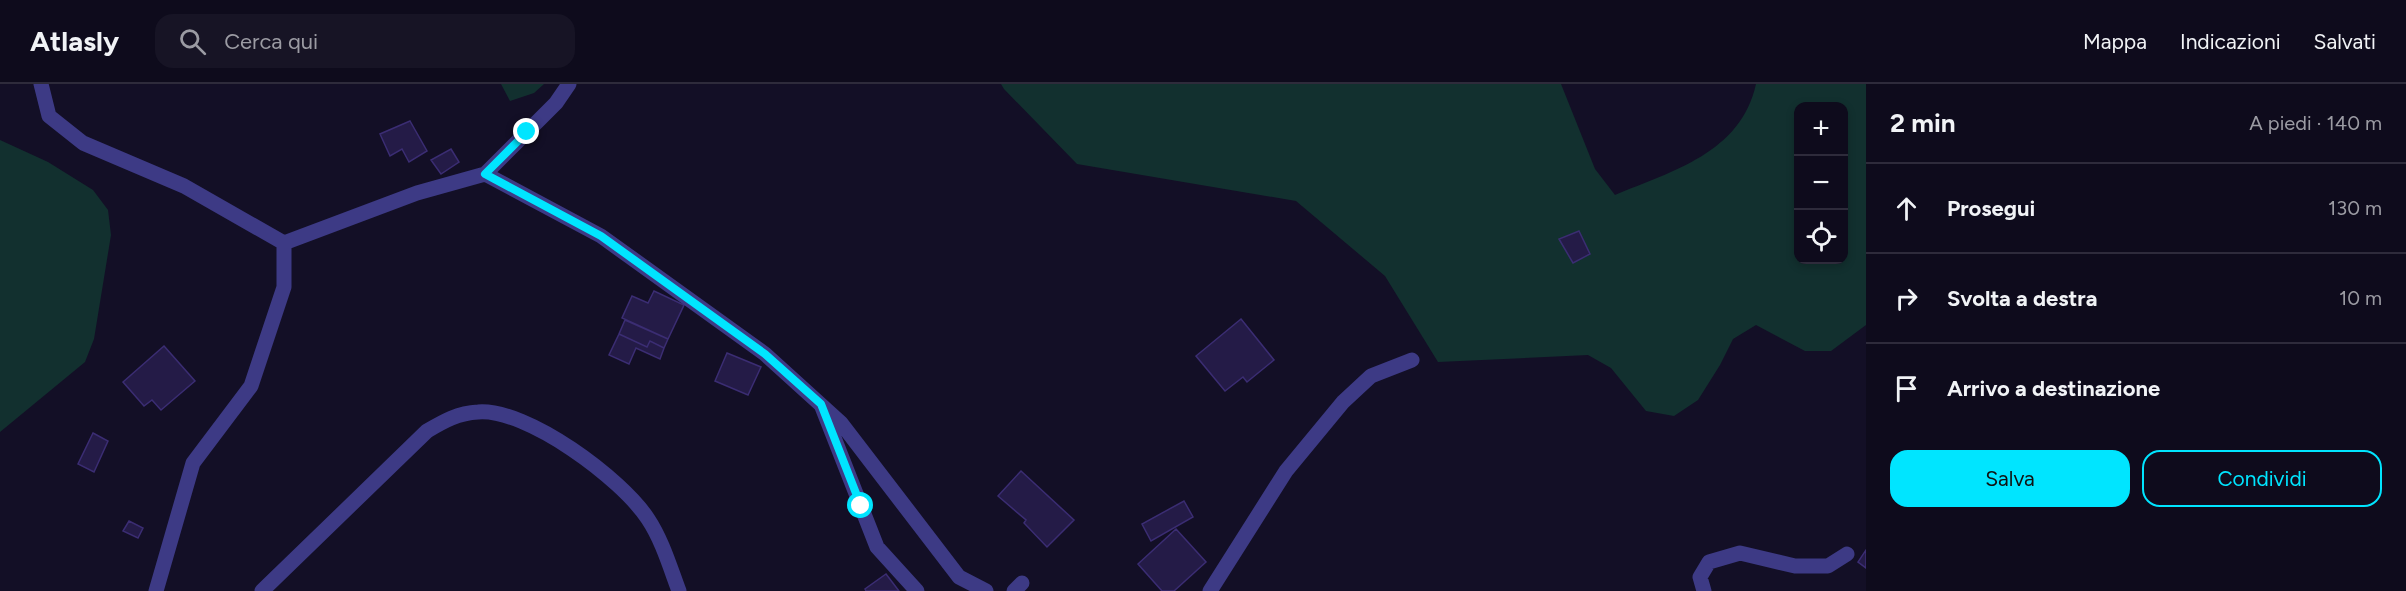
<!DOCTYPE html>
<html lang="it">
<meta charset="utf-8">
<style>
body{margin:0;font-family:Figtree,sans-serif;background:#171425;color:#f1f3f6}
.controls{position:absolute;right:18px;top:18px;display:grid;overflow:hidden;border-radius:12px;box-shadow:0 3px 9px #0003}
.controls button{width:54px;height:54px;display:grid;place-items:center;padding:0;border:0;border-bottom:2px solid #2e2b3b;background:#0e0b1c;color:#f1f3f6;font:30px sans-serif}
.stop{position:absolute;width:18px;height:18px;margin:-14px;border:4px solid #00e5ff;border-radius:50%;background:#fff}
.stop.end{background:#00e5ff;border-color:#fff;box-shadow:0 2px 6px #0008}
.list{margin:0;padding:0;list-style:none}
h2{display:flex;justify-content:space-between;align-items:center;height:78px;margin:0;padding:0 24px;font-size:26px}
h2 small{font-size:20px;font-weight:400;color:#9b9ba3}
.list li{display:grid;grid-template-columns:39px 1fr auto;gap:18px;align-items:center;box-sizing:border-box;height:90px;padding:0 24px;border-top:2px solid #2e2b3b}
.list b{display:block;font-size:22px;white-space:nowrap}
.list em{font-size:20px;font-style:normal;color:#9b9ba3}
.actions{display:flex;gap:12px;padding:18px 24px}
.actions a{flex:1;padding:14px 0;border:2px solid #00e5ff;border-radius:18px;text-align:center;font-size:21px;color:#00e5ff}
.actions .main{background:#00e5ff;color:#111}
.icon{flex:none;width:33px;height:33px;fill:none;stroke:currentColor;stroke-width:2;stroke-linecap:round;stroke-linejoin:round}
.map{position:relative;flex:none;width:1866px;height:507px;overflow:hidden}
header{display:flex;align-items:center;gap:36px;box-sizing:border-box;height:84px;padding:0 30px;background:#0e0b1c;border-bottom:2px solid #2e2b3b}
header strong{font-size:28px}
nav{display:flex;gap:33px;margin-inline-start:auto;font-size:21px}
.search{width:420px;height:54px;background:#171425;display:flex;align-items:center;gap:15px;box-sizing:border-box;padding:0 21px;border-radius:18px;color:#9b9ba3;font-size:22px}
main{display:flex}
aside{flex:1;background:#0e0b1c}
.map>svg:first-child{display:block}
</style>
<header>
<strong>Atlasly</strong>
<div class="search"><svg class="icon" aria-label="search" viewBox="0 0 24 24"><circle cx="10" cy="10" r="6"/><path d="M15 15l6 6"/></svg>Cerca qui</div>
<nav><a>Mappa</a><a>Indicazioni</a><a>Salvati</a></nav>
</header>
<main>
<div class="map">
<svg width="1866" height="507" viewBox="0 0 1866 507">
<rect width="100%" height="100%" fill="#130f26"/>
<!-- green -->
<path fill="#12302f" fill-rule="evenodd" d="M501,0H544L534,9L510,17Z
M1001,0H1561L1595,85L1615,111C1672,87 1741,69 1756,0H1866V241L1831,267H1805L1756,241L1733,255L1720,281L1698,316L1674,332L1646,327L1611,284L1588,271L1438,278L1385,192L1296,117L1077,80L1004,5ZM1798,22H1844V176H1798Z
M0,56L48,78L93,106L108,126L111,151L94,255L85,278L0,348Z"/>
<!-- building -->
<path fill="#241b47" stroke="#3b2d73" stroke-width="1.5" d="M410,37L427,67L409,78L402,65L390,72L380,50Z
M451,65L459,78L441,90L431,76Z
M1579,147L1590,170L1573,179L1559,155Z
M654,207L684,221L668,255L622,234L632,212L648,219Z
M1241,235L1274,276L1247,298L1243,293L1225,307L1196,272Z
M625,236L668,255L664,264L650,257L647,263L619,250Z
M619,250L647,263L650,257L664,264L660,275L636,264L629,280L609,271Z
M164,262L195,297L161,326L152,316L144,322L123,298Z
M727,269L761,283L748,311L715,297Z
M93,349L108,357L94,388L78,380Z
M1021,387L1074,436L1047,463L1024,439L1026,436L998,412Z
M1184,417L1193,433L1151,457L1142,440Z
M129,437L143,444L138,454L123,447Z
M1176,445L1206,478L1174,507H1162L1138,480Z
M1866,466V484L1858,478Z
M886,490L899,507H866L865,505Z"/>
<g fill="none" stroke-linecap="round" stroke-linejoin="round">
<!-- minor -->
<path stroke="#3d3a85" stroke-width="15" d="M41,0L49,32L83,59L184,102L284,159V203L251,302L193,379L156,507
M485,90L556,19L569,0
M284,159L417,109L485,90L601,152L765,270L841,339L959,493L986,507
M822,323L877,463L917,507
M262,507L427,347C444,337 458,329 478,328C527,324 622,395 648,435C662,456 670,483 679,507
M1014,507L1022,499
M1210,507L1286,387L1343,318L1371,292L1412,276
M1704,507L1700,493L1709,478L1740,469L1795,482H1828L1847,470"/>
</g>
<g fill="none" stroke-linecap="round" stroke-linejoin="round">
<!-- route -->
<path stroke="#00e5ff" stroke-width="8" d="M527,48L485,90L601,152L765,270L821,320L861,422"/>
</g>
</svg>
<div class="controls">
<button>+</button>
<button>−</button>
<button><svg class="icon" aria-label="locate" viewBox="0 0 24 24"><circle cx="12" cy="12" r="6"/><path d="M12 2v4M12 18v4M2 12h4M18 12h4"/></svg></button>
</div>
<div class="stop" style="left:861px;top:422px"></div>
<div class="stop end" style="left:527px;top:48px"></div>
</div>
<aside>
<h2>2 min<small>A piedi · 140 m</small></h2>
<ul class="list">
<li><svg class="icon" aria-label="ahead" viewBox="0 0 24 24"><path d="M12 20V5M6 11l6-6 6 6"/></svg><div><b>Prosegui</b></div><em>130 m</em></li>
<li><svg class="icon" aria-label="right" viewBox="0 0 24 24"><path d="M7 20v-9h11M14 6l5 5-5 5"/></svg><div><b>Svolta a destra</b></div><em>10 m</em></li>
<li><svg class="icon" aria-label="arrive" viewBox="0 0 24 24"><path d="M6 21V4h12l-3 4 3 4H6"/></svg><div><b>Arrivo a destinazione</b></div></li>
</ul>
<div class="actions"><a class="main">Salva</a><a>Condividi</a></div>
</aside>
</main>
